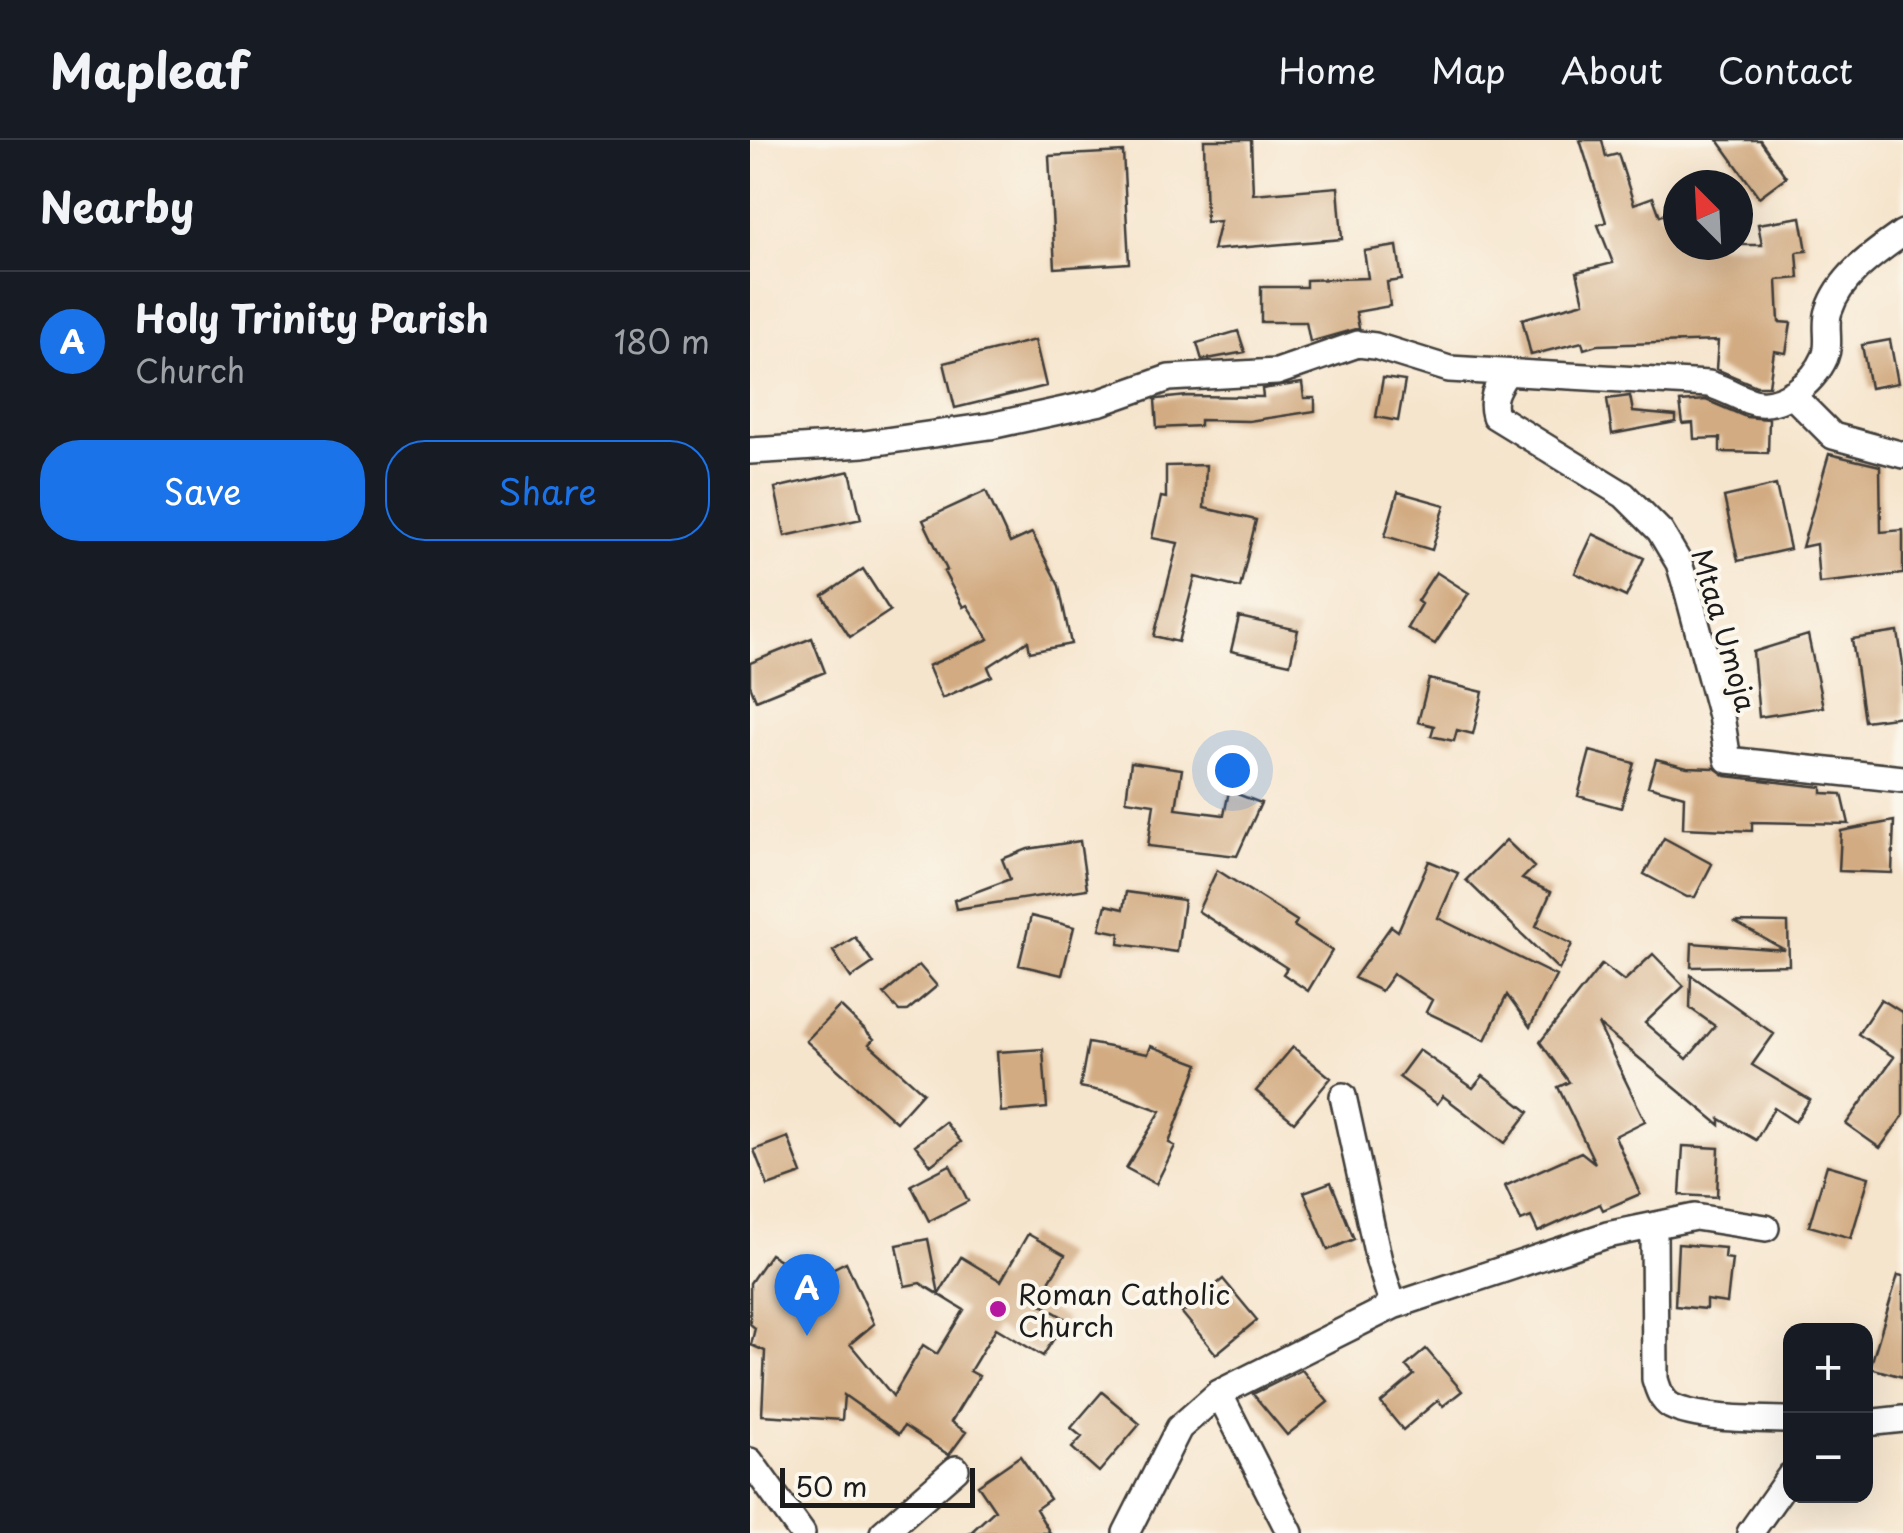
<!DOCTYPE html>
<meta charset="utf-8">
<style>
body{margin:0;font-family:"Playpen Sans",sans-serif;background:#242831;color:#f1f3f6}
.controls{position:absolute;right:30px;bottom:30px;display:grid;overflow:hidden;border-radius:20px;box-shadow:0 10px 40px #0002}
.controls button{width:90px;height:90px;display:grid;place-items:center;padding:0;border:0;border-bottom:2px solid #363941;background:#171b24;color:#f1f3f6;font:50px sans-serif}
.compass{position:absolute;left:913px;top:30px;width:90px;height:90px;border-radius:50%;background:#171b24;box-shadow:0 10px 40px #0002;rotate:336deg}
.scale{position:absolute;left:30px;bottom:25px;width:195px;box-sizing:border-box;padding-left:10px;border:5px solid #1c1c1c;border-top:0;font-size:28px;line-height:35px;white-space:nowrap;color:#1c1c1c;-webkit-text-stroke:8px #fbf7ec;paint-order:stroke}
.you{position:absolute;left:482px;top:630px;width:35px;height:35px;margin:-25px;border:8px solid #fff;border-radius:50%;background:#1a73e8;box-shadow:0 0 0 15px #1a73e833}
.badge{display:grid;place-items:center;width:65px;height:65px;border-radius:50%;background:#1a73e8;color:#fff;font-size:32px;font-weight:700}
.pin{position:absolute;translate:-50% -82px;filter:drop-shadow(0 2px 5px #0008)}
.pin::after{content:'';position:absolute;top:52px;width:35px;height:30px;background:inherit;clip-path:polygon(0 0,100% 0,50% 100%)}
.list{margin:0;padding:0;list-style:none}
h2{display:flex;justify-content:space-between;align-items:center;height:130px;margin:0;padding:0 40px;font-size:42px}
h2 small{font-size:32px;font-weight:400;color:#9ea1a6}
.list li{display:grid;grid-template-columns:65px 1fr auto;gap:30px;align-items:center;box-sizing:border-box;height:140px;padding:0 40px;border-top:2px solid #363941}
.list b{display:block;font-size:38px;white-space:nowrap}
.list p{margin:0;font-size:32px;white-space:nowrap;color:#9ea1a6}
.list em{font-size:32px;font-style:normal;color:#9ea1a6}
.actions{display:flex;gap:20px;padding:30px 40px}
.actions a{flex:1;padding:22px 0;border:2px solid #1a73e8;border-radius:40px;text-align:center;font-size:35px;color:#1a73e8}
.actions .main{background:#1a73e8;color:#fff}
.map{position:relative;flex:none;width:1153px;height:1393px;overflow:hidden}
header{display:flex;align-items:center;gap:60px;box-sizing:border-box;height:140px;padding:0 50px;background:#171b24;border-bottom:2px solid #363941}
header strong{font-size:48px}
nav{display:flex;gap:55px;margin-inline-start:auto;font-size:35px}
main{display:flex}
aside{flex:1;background:#171b24}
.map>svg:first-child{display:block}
</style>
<header>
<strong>Mapleaf</strong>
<nav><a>Home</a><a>Map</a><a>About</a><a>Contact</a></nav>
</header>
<main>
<aside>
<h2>Nearby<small></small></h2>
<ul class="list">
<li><span class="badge">A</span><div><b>Holy Trinity Parish</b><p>Church</p></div><em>180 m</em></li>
</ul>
<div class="actions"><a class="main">Save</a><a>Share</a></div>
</aside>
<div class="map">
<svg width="1153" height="1393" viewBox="0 0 1153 1393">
<rect width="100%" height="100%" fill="#fbf7ec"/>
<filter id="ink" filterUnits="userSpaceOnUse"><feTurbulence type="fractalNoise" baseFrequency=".01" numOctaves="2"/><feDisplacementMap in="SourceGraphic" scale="20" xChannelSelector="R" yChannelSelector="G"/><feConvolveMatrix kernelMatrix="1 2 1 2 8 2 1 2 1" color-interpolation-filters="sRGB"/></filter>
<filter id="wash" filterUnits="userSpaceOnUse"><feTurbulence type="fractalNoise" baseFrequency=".0048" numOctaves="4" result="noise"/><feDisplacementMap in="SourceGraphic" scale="40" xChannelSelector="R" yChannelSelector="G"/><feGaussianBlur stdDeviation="2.25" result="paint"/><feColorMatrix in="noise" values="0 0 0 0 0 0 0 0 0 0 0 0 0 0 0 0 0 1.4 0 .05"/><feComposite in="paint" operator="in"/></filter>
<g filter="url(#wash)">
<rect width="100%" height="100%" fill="#f6e5cd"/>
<g id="blocks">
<!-- building -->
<path fill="#d2ab82" d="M454,0H501L503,54L588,47L592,99L463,110L470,81L456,82Z
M830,0H852L856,17L868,14L884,64L903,57L910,76L928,69V105H1012L1008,84L1051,77L1057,111L1047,112L1049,138L1027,140L1029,182L1041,183L1036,213L1024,211L1019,246H1006L966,229L968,201L847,205L834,209L832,202L781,215L772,179L834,162L827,132L863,123L848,85L856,82Z
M968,0H1010L1036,37L1009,57Z
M373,12L379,123L305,128L299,16Z
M647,106L652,140L637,142L640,166L606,172L609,188L560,202L556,182H511V147H556V140L618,138L614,111Z
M488,191L495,212L452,220L447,203Z
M285,200L296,246L205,268L194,223Z
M1140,200L1148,243L1120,248L1112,205Z
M633,238L655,241L648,281L626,277Z
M552,243L554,258H565V271L499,281L450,280V286L407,288L405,260L408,259L437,256L513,257L512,249Z
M880,256L883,272L926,276V282L862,294L857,259Z
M956,260L996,277L1019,279L1018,313L970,312V298L944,299L943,283L933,284L930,262Z
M1079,314L1130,326L1131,392L1153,390V434L1069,443L1066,404L1052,407Z
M456,325L454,368L506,380L490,448L445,437L428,502L404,496L428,403L402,398L411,357L416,358V326Z
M100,331L111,379L35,396L25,348Z
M1026,345L1040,409L988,421L974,357Z
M236,351L260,403L282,393L309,446L321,504L280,512L278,501L238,527L242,536L192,558L178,526L239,499L217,465L213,467L194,432L197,430L173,380Z
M648,352L695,365L682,410L635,396Z
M843,394L894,418L876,457L825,433Z
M113,429L140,471L100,497L73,456Z
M686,432L719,453L685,504L657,488L671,464L667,461Z
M489,477L548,490L540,524L481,511Z
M1148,492L1153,524V576L1114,581L1102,499Z
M1058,495L1073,567L1009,577L1003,512Z
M62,498L75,532L6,560L0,545V523Z
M679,539L733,552L723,594L707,590L704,601L681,596L684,586L668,582Z
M840,611L884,623L871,668L828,656Z
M906,619L937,627L965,628L976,636L1072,647V653L1092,654L1099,684L1002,682V691L933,688L934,656L898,646Z
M381,622L432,629L426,669L474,675L479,651L511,663L487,716L398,706L404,664L376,660Z
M1144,681L1142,733L1089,731L1091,691Z
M914,698L962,724L945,757H937L894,734Z
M756,700L784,727L772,739L801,752L786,786L822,804L809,830L716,740Z
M330,701L337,749L206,769L204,760L260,739L252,719L278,709Z
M679,721L708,733L688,778L806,836L780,887L757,855L735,900L676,872L682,860L643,834L631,851L604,838L641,786L648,791Z
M467,730L547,781L544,786L582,811L558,851L533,834L537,828L448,771Z
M376,752L434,760L427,812L369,804L370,793L350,789L356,765L373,769Z
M281,776L324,787L312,835L269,825Z
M984,782L1038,783L1039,825L941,827L942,803L1035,810Z
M105,797L123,823L101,838L83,811Z
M903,814L934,846L895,883L937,919L965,886L940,868L941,835L1024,894L1002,925L1060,960L1045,982L1024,968L1006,1000L970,979V985L848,884L895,981L865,996L890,1054L853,1070L850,1064L788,1092L781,1077L771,1081L755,1046L831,1012L845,1023L808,947L819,942L790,902L852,824L874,841Z
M169,825L187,846L157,871H149L134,854Z
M1131,859L1153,873V976L1130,1008L1096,984L1144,917L1108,894Z
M90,866L124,899L119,904L173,952L146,982L56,901Z
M338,903L398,914L401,906L449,924L419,1003L425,1006L406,1044L376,1028L411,971L365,954L330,947Z
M543,907L581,938L544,982L506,951Z
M293,909L297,968L251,972L247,912Z
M669,910L723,948L733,936L779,972L755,1003L693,956L687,964L649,937Z
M195,982L211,1002L181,1025L165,1005Z
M38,997L52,1034L18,1046L4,1010Z
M933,1006L969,1008L967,1057L930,1055Z
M200,1025L218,1061L179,1081L161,1045Z
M1077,1025L1119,1037L1101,1098L1059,1086Z
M581,1042L604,1099L578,1110L554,1052Z
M278,1094L315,1115L287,1162L316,1179L293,1216L246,1188L220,1231L229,1236L201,1282L216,1292L199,1315L154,1286L149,1294L94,1255L92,1280L12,1275L15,1211L1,1205L5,1188L0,1184V1143L20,1114L50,1132L61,1123L66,1137L96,1122L124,1184L100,1204L143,1256L173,1205L187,1214L214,1170L170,1143L155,1146L147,1105L178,1099L189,1154L211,1117L251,1141Z
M928,1104L975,1108L974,1118L982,1119L977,1163L956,1160V1169L925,1166Z
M1148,1135L1153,1136V1237L1120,1228Z
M473,1139L507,1180L466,1214L432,1173Z
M676,1209L712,1251L693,1266L688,1260L653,1290L631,1263L664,1235L656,1226Z
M552,1230L578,1262L537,1295L503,1254Z
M352,1252L390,1284L349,1332L322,1308L332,1297L321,1288Z
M270,1316L300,1359L286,1369L300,1393H220L245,1370L228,1345Z"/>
</g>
</g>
<g filter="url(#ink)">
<use href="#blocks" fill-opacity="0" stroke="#3d3a37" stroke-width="2.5"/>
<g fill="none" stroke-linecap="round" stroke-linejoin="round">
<!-- minor casing -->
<g stroke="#3d3a37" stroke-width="30">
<path id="minor" d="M755,235C746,249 740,259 745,276L874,355L910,391L929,423L937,449L971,576L978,620L1153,639
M1041,254L1083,296L1153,315
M0,311L114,304L240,286L351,262L419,238L527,232L608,204L625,206L699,229L959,244C997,256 1006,276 1045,252C1057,244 1069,231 1075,217C1081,203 1074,185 1079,171C1090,136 1125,113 1153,93
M593,956L629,1121L643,1166
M904,1086L905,1239C908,1249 911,1260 921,1266C948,1280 1009,1279 1040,1280
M469,1253L540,1393
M1116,1283L1153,1279
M0,1321L52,1393
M133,1393L206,1329
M376,1393L429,1288L469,1253L643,1166L857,1095L945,1077L1016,1088
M1000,1393L1040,1336"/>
</g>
<!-- minor -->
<use href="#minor" stroke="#fff" stroke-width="25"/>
</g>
</g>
<!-- markers -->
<circle fill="#b5179e" stroke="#fbf7ec" stroke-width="4" cx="248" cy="1169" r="10"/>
<g text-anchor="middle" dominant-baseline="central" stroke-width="8" stroke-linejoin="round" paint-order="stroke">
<!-- street labels -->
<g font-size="28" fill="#1c1c1c" stroke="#fbf7ec">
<text transform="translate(975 490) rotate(74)">Mtaa Umoja</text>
</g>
<!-- poi labels -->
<g font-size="28" fill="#1c1c1c" stroke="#fbf7ec" text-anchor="start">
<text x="268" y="1153">Roman Catholic<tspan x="268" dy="32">Church</tspan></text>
</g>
</g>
</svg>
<div class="controls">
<button>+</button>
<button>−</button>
</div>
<svg class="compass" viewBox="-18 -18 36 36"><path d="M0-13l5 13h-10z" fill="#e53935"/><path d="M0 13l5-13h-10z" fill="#9ea1a6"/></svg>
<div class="scale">50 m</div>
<div class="you"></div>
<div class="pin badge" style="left:57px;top:1196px">A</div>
</div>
</main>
